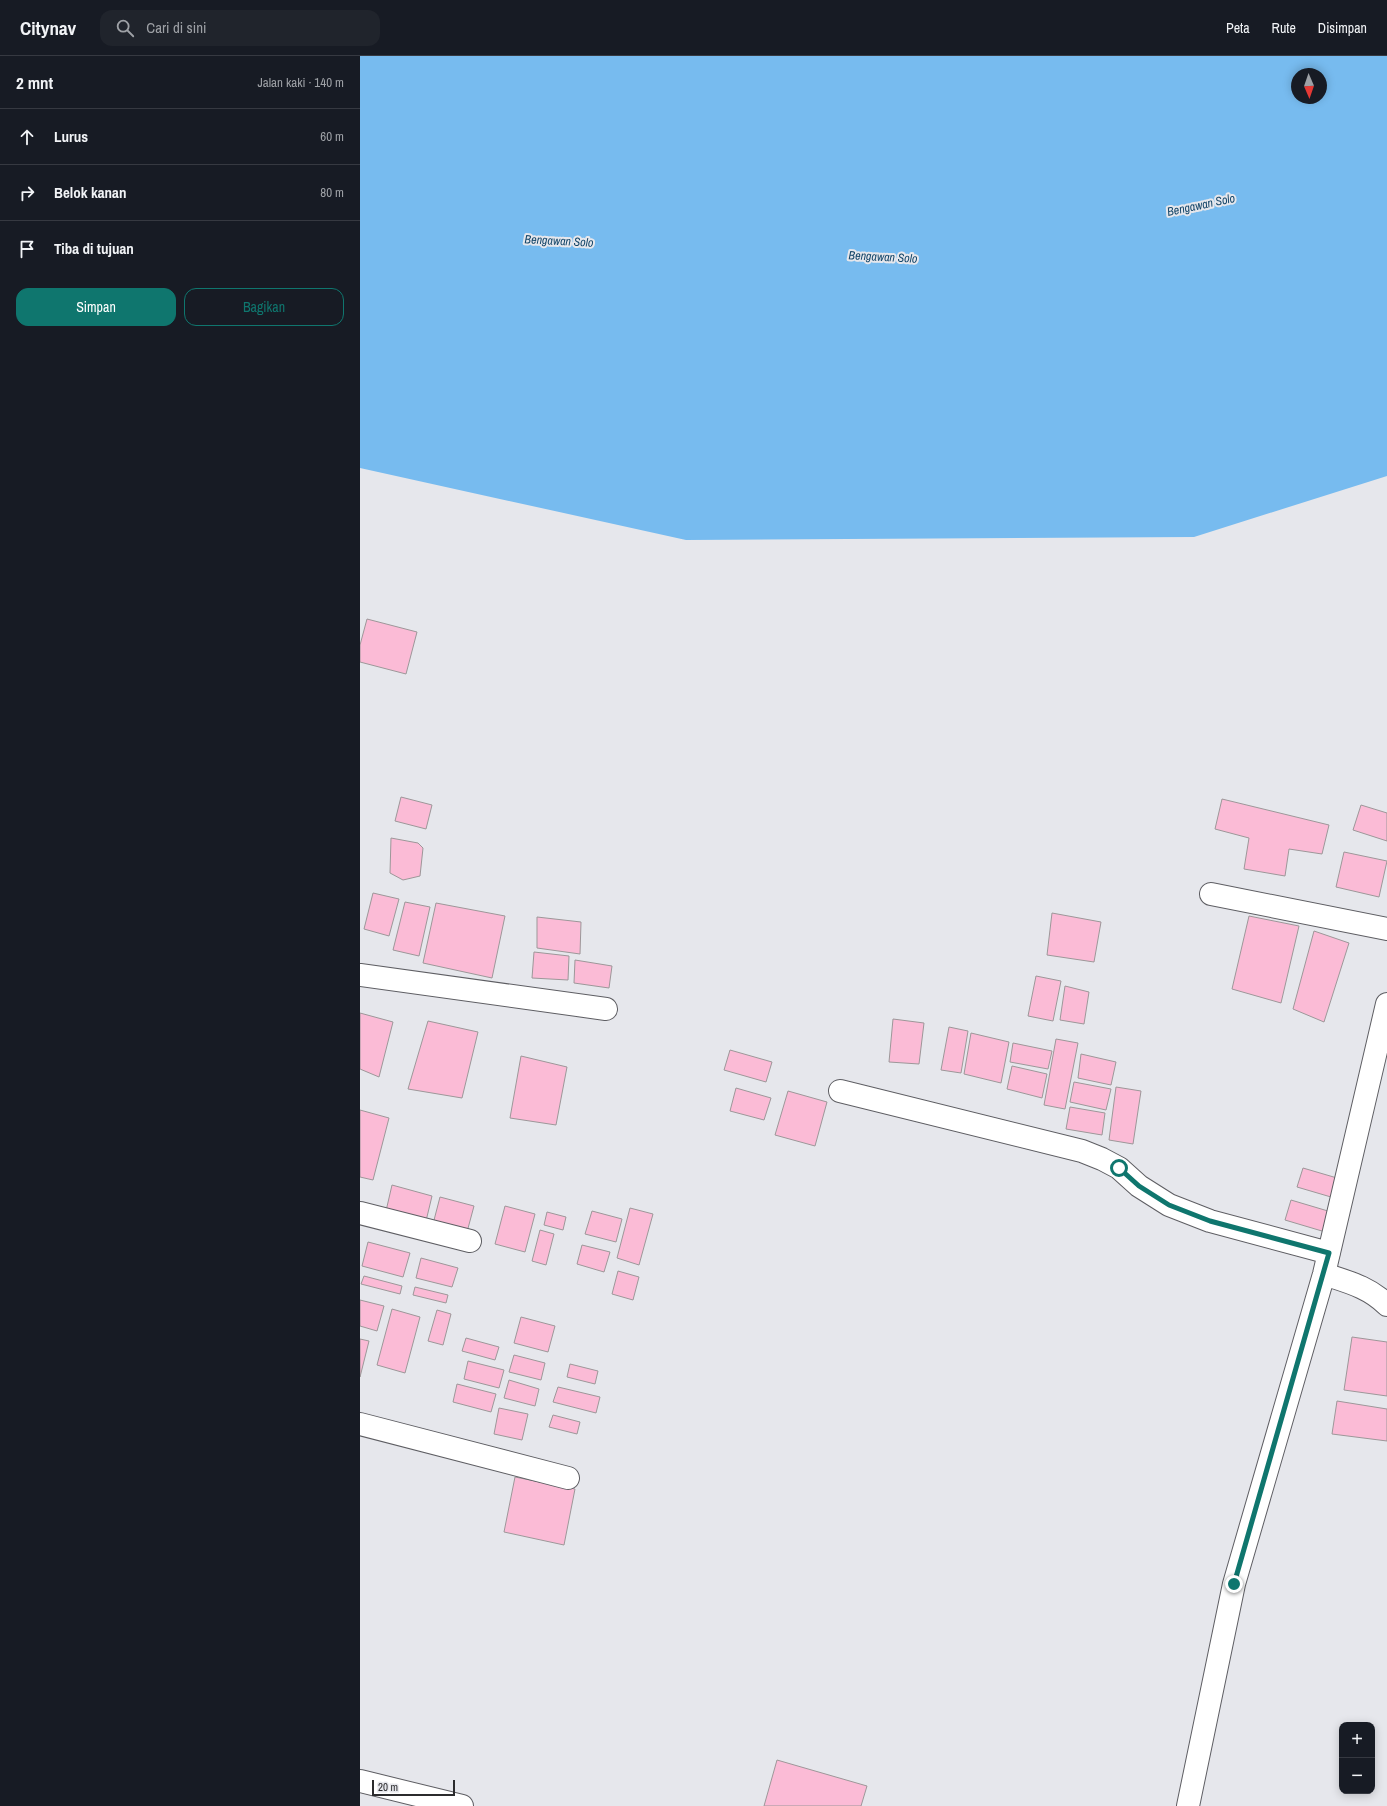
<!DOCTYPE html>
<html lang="id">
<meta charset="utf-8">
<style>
body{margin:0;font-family:"Archivo Narrow",sans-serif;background:#20242c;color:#f1f3f6}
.controls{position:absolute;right:12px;bottom:12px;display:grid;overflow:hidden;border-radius:8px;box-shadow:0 2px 10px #0003}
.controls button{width:36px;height:36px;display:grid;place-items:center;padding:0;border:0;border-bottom:1px solid #363941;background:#171b24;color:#f1f3f6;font:20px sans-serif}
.compass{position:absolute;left:931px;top:12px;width:36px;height:36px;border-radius:50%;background:#171b24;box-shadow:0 2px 10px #0003;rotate:178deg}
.scale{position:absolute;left:12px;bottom:10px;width:83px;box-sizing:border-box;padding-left:4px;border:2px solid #2b2b2d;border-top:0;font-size:11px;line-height:14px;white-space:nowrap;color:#2b2b2d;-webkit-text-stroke:3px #e6e7ec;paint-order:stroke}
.stop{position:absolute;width:12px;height:12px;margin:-9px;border:3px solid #0f766e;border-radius:50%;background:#fff}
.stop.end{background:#0f766e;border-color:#fff;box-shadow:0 1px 4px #0008}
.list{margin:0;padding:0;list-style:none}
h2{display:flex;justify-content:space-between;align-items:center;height:52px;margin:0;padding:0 16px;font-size:17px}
h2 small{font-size:13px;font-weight:400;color:#9ea1a6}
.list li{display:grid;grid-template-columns:26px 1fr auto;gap:12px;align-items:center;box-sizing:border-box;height:56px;padding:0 16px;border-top:1px solid #363941}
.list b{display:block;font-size:15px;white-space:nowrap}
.list em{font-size:13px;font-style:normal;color:#9ea1a6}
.actions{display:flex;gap:8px;padding:12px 16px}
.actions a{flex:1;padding:9px 0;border:1px solid #0f766e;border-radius:12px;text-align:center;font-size:14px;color:#0f766e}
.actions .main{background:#0f766e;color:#fff}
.icon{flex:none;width:22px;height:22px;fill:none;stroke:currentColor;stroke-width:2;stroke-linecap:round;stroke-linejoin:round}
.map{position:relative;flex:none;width:1027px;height:1750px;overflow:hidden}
header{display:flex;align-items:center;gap:24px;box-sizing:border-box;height:56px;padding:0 20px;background:#171b24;border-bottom:1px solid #363941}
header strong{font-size:19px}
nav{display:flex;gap:22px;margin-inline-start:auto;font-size:14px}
.search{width:280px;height:36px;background:#20242c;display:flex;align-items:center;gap:10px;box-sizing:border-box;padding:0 14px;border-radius:12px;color:#9ea1a6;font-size:15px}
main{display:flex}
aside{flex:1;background:#171b24}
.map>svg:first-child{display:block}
</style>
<header>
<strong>Citynav</strong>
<div class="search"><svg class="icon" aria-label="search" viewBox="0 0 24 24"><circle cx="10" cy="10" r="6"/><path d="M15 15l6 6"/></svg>Cari di sini</div>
<nav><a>Peta</a><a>Rute</a><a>Disimpan</a></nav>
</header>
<main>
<aside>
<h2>2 mnt<small>Jalan kaki · 140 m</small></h2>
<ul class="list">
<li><svg class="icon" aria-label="ahead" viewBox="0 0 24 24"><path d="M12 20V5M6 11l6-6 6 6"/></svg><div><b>Lurus</b></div><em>60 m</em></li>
<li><svg class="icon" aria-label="right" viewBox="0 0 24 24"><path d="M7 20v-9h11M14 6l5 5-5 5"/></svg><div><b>Belok kanan</b></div><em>80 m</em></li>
<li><svg class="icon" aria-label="arrive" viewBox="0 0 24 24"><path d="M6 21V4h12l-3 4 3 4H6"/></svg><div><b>Tiba di tujuan</b></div></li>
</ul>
<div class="actions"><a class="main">Simpan</a><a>Bagikan</a></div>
</aside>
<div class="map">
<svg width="1027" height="1750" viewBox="0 0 1027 1750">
<rect width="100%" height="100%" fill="#e6e7ec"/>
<!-- water -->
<path fill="#77bbef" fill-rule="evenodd" d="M0,0H1027V420L834,481L326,484L0,412ZM937,18H961V42H937Z"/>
<!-- building -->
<path fill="#fbbbd6" stroke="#9d9799" d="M7,563L57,576L46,618L0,606V589Z
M41,741L72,749L66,773L35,765Z
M862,743L969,769L962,798L929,793L925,820L884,813L889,782L855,773Z
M1001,749L1027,757V785L993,774Z
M31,782L58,787L63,792L60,820L43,824L30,817Z
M984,796L1027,805L1019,841L976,831Z
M13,837L39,843L29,880L4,873Z
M45,846L70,851L59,900L33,894Z
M76,847L145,860L132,922L63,907Z
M692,857L741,866L734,906L687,899Z
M889,860L939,870L921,947L872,933Z
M177,861L221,866L220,898L177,892Z
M954,875L989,887L964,966L933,953Z
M174,896L209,900L208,924L172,922Z
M215,904L252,910L249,932L214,927Z
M676,920L701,925L693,965L668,960Z
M705,930L729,936L724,968L700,964Z
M0,957L33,966L19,1021L0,1013Z
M533,963L564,967L559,1008L529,1006Z
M68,965L118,976L102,1042L48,1033Z
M589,971L608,975L601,1017L581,1014Z
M611,977L649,986L641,1027L604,1018Z
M696,983L718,987L705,1053L684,1049Z
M653,987L692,995L688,1013L650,1006Z
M370,994L412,1006L406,1026L364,1014Z
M721,998L756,1006L751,1029L718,1022Z
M161,1000L207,1011L196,1069L150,1062Z
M652,1010L687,1018L682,1042L647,1033Z
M714,1026L751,1033L746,1054L710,1046Z
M756,1031L781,1035L773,1088L749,1084Z
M376,1032L411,1042L404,1064L370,1055Z
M428,1035L467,1046L455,1090L415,1079Z
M710,1051L745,1057L742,1079L706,1073Z
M0,1054L29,1062L13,1124L0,1121Z
M943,1112L977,1122L971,1141L937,1131Z
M32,1129L72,1140L66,1165L26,1155Z
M80,1141L114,1150L107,1176L73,1168Z
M931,1144L978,1158L972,1178L925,1164Z
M145,1150L175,1158L165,1196L135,1188Z
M270,1152L293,1158L279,1209L257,1202Z
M232,1155L262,1163L256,1186L225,1178Z
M187,1156L206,1161L203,1174L184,1169Z
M180,1174L194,1178L186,1209L172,1205Z
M8,1186L50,1197L43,1221L2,1210Z
M222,1189L250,1196L244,1216L217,1208Z
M61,1202L98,1212L92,1231L56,1222Z
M258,1215L279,1221L273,1244L252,1238Z
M4,1220L42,1230L40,1238L1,1228Z
M55,1231L88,1239L86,1247L53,1239Z
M0,1244L24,1250L17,1275L0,1270Z
M32,1253L60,1261L45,1317L17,1309Z
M77,1254L91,1258L83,1289L68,1285Z
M161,1261L195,1270L188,1296L154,1287Z
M992,1281L1027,1286V1340L984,1334Z
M106,1282L139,1291L135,1304L102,1295Z
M0,1283L9,1285L0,1321Z
M154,1299L185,1307L181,1324L149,1316Z
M108,1305L144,1314L139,1332L104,1323Z
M210,1308L238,1315L235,1328L207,1321Z
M149,1324L179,1333L175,1350L144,1342Z
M97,1328L136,1338L131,1356L93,1346Z
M198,1331L240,1341L236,1357L193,1346Z
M977,1345L1027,1353V1385L972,1378Z
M139,1352L168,1358L162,1384L134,1378Z
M193,1359L220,1366L217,1378L189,1371Z
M155,1421L215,1433L204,1489L144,1476Z
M417,1704L507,1730L501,1750H404Z"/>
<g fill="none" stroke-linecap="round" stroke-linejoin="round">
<!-- minor casing -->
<g stroke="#5e5e63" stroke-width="24">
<path id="minor" d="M851,838L1027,873
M0,919L246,953
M480,1035L722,1095L742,1103L759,1112L779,1130L809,1149L850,1165L969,1197
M0,1157L110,1185
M964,1218C988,1226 1009,1231 1027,1249
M0,1368L208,1422
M828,1750L874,1528L964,1218L1027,948"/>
</g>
<!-- tertiary casing -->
<g stroke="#5e5e63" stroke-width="24">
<path id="tertiary" d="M0,1725L102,1750"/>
</g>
<!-- minor -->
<use href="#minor" stroke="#fff" stroke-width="22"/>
<!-- tertiary -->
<use href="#tertiary" stroke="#fff" stroke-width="22"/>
</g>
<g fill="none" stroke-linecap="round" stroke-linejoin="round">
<!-- route -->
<path stroke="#0f766e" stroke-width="5" d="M759,1112L779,1130L809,1149L850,1165L969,1197L874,1528"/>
</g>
<g text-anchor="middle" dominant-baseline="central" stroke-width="4" stroke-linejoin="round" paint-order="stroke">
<!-- water labels -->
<g font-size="12" font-style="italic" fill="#144669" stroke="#e6e7ec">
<text transform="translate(841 149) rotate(-12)">Bengawan Solo</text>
<text transform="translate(199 185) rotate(3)">Bengawan Solo</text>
<text transform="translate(523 201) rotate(3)">Bengawan Solo</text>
</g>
</g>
</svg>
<div class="controls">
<button>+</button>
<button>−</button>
</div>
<svg class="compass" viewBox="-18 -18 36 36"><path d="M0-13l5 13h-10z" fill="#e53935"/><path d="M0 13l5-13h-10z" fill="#9ea1a6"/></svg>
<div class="scale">20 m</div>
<div class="stop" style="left:759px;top:1112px"></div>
<div class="stop end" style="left:874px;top:1528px"></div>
</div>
</main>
